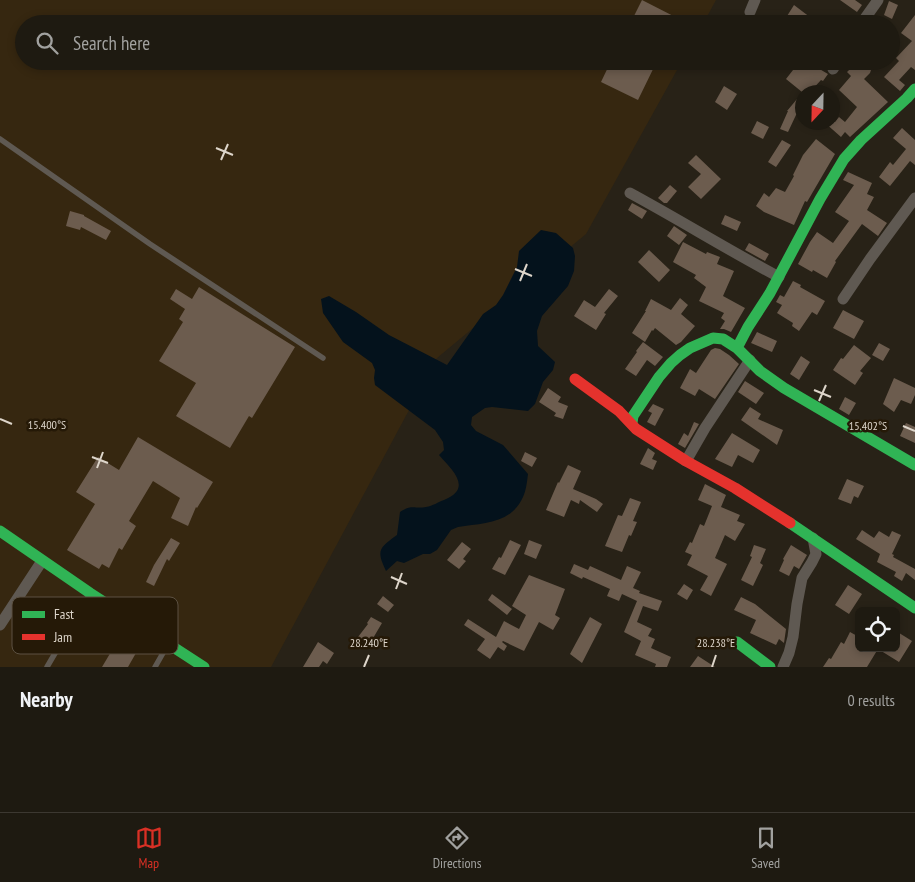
<!DOCTYPE html>
<meta charset="utf-8">
<style>
body{margin:0;font-family:"PT Sans Narrow",sans-serif;background:#26231a;color:#f1f3f6}
.controls{position:absolute;right:15px;bottom:15px;display:grid;overflow:hidden;border-radius:8px;box-shadow:0 2px 8px #0003}
.controls button{width:45px;height:45px;display:grid;place-items:center;padding:0;border:0;border-bottom:1px solid #3c3831;background:#1e1a11;color:#f1f3f6;font:25px sans-serif}
.compass{position:absolute;left:795px;top:85px;width:45px;height:45px;border-radius:50%;background:#1e1a11;box-shadow:0 2px 8px #0003;rotate:202deg}
.list{margin:0;padding:0;list-style:none}
h2{display:flex;justify-content:space-between;align-items:center;height:65px;margin:0;padding:0 20px;font-size:21px}
h2 small{font-size:16px;font-weight:400;color:#a1a19f}
.icon{flex:none;width:28px;height:28px;fill:none;stroke:currentColor;stroke-width:2;stroke-linecap:round;stroke-linejoin:round}
.map{position:relative;flex:none;width:915px;height:667px;overflow:hidden}
.search{position:absolute;background:#1e1a11;box-shadow:0 2px 8px #0003;left:15px;right:15px;top:15px;height:55px;display:flex;align-items:center;gap:12px;box-sizing:border-box;padding:0 18px;border-radius:28px;color:#a1a19f;font-size:19px}
.sheet{height:145px;background:#1e1a11}
nav{display:flex;justify-content:space-around;align-items:center;box-sizing:border-box;height:70px;border-top:1px solid #3c3831;background:#1e1a11;font-size:14px;color:#a1a19f}
nav a{display:grid;justify-items:center;gap:2px}
nav .on{color:#d93025}
.map>svg:first-child{display:block}
</style>
<div class="map">
<svg width="915" height="667" viewBox="0 0 915 667">
<rect width="100%" height="100%" fill="#282217"/>
<!-- built -->
<path fill="#362710" d="M0,0H716L703,24H24V61H682L586,234L437,358L271,667H0Z"/>
<!-- water -->
<path fill="#04121c" d="M541,230L556,233L573,248L575,256L574,271L568,286L542,316L537,331L538,346L555,362L553,370L543,382L535,404L528,411L492,407L485,408L472,417L471,425L476,431L503,445L528,474C527,482 526,491 523,497C511,524 483,523 458,527L451,530L437,550L430,554H423L404,563L397,561L386,571C376,550 379,548 397,535L400,512C412,504 414,509 426,507C433,506 438,502 444,500C474,488 451,469 439,455L444,450L443,442L435,430L375,385L374,378L375,370L372,363L343,342L323,313L321,299L329,296L356,312L389,335L447,365L483,314L496,305L503,295L517,267L519,251Z"/>
<!-- building -->
<path fill="#6c5c4e" d="M642,0L689,24H630Z
M840,0H855L862,5L857,12Z
M889,1L898,5L892,19L884,15Z
M794,5L819,24H782Z
M915,15V70L911,67L899,80L905,85L900,91L884,77L899,61L896,58L912,41L901,33Z
M611,61H657L638,100L601,82Z
M800,61H806L828,74L823,81L821,80L810,92H802L786,79Z
M858,61H866L872,67L870,73L864,79L888,102L850,137L845,132L841,137L824,122H835L839,117L845,122L857,107L839,90L851,76L847,72Z
M724,86L737,94L727,110L715,102Z
M802,93V107L796,115L788,132L780,129L788,111H787Z
M757,121L769,127L763,139L751,133Z
M902,128L915,140V165L910,161L890,186L879,177L890,162L893,165L906,149L893,138Z
M816,139L835,154L807,202L805,201L794,225L764,212L756,206L764,193L769,197L776,188L785,192L794,176L793,175L803,155Z
M782,140L791,145L776,167L768,162Z
M696,155L721,179L701,199L688,187L701,174L688,163Z
M848,172L872,183L867,194L874,197L867,210L887,223L878,236L862,224L835,261L836,262L827,278L813,270L812,272L798,264L810,242L817,232L833,243L849,221L835,212L854,185L843,180Z
M670,185L677,191L667,203H664L658,198Z
M632,203L647,211L642,219L628,210Z
M70,211L84,215V216L111,231L106,240L81,227L80,230L66,226Z
M725,215L741,222L737,231L721,224Z
M674,226L687,235L679,245L667,236Z
M683,242L706,254L707,252L720,257L717,264L734,271L723,296L745,308L731,332L724,329H720L725,321L721,318L724,313L699,301L706,287L694,278L696,275L673,262Z
M749,243L769,254L765,261L745,250Z
M649,250L670,270L659,282L638,262Z
M793,281L801,285L800,287L825,301L817,315L812,312L799,331L792,326L793,323L777,313L782,305L776,302L780,295L784,297Z
M199,287L295,347L252,418L249,416L230,448L176,416L196,383L159,361L183,322L179,319L185,309L170,299L176,289L192,299Z
M609,289L618,296L604,313L606,314L596,330L574,316L584,300L595,307Z
M680,298L688,305L681,314L695,326L681,342L676,345L655,328L653,331L652,330L645,342L632,333L646,311H645L651,299L671,310Z
M843,310L864,321L854,339L833,328Z
M757,332L777,341L772,352L751,343Z
M643,342L663,357L655,366L647,360L636,376L625,369L637,352L636,351Z
M879,343L890,349L883,361L872,355Z
M854,345L871,358L860,371L863,373L855,385L833,370L841,358L843,359Z
M715,348L720,349L729,355L739,364L715,399L699,389L695,396L680,388L690,369L696,373L711,350Z
M801,356L810,362L799,380L790,374Z
M894,378L915,388V395L911,404L901,400L894,412L883,404Z
M745,381L764,393L756,404L738,392Z
M548,388L561,397L558,402L568,406L563,419L554,416L556,413L539,402Z
M845,397L856,403L849,415L839,409Z
M653,404L664,409L655,426L647,422L652,413L648,411Z
M750,407L761,414L758,419L783,430L777,445L741,420Z
M694,422L699,424L685,448L678,444L684,433L688,436Z
M906,423L915,427V443L900,436Z
M732,433L760,450L753,463L738,455L732,467L715,459Z
M138,437L213,482L197,508L196,507L188,526L171,518L180,498L153,481L129,521L136,526L122,550L119,548L109,568L102,564L99,569L67,550L95,504L76,492L98,457L119,470Z
M648,448L655,453L652,459L657,461L653,470L640,464Z
M525,452L537,458L532,467L521,461Z
M568,465L581,471L573,489L596,499L603,504L597,512L580,500L579,504L571,500L564,517L546,510L558,482L559,483Z
M847,479L864,486L858,498L854,496L851,504L838,499Z
M705,484L726,495L721,507L740,515L737,521L745,524L735,541L725,535L715,558L727,564L711,596L700,590L708,576L687,565L692,555L685,552L690,542L692,543L700,524L704,526L712,506L698,500Z
M630,498L641,502L633,521L637,522L631,536L629,535L622,552L605,546L618,515L622,516Z
M862,530L874,538L879,531L889,537L892,531L901,535L892,554L894,555L893,557L915,569V580L906,573L902,581L894,576L896,572L877,562L880,554L856,539Z
M171,538L180,543L169,561L167,559L154,586L146,582L154,565Z
M510,540L521,545L505,575L492,569L499,557L501,558Z
M529,540L542,545L536,559L524,554Z
M462,542L471,549L463,559L466,561L459,569L447,560Z
M754,545L766,549L760,563L763,565L753,586L741,580L752,557L750,556Z
M791,545L807,555L799,569L794,566L789,576L779,571L784,560L783,559Z
M574,564L588,570L590,566L621,580L627,566L641,572L633,588L640,591L639,593L662,601L658,611L643,606L637,622L652,629L648,636L655,639L651,648L671,657L667,667H655L656,664L635,655L641,641L624,632L637,601L622,594L619,601L607,596L610,589L583,577L582,579L570,573Z
M529,575L565,589L555,615L560,618L553,630L539,622L524,651L503,641L502,642L507,646L504,651L498,647L490,659L477,650L485,639L464,625L468,619L496,637L504,621L519,629L526,615L512,606Z
M684,584L693,590L687,600L677,594Z
M848,585L862,594L849,614L835,605Z
M492,594L512,609L507,615L488,600Z
M383,596L394,605L388,612L377,604Z
M741,597L755,604L786,629L784,643L779,639L776,645L750,633L756,620L734,610Z
M371,617L382,623L369,645L358,637L368,624L367,623Z
M590,617L602,624L582,663L570,654Z
M896,631L912,641L899,662L878,649L867,667H823L829,658L831,659L841,642L844,644L850,632L859,637V648H896Z
M121,635L140,646L128,667H102Z
M318,642L334,653L327,664L323,661L319,667H303Z
M698,656L715,667H690Z"/>
<g fill="none" stroke-linecap="round" stroke-linejoin="round">
<!-- lane -->
<path stroke="#5f5952" stroke-width="5.5" d="M0,139L150,244L323,358
M47,667L89,595
M155,667L167,646"/>
<!-- street -->
<path stroke="#5f5952" stroke-width="11" d="M750,12L755,0
M861,24L878,0
M833,69L838,61
M630,193C680,220 728,250 779,277
M843,299L870,259L915,198
M686,461L705,428L750,360
M0,625L42,561
M783,667L789,653L793,637L797,604L802,578L812,562L816,554L813,538"/>
<!-- fast -->
<path stroke="#30b455" stroke-width="11" d="M737,348L748,327L770,293L820,199L844,159L861,140L907,98L915,89
M632,423L633,416L659,377L671,363L680,355L690,348L713,338L723,339L737,348L760,371L784,388L915,465
M790,523L915,608
M0,531L90,593L204,667
M737,642L770,667"/>
<!-- jam -->
<path stroke="#e5322d" stroke-width="11" d="M575,379L619,411L636,429L686,461L735,488L790,523"/>
</g>
<!-- ticks -->
<path fill="none" stroke="#ddd5ca" stroke-width="2" d="M216,148L233,155M221,160L228,144M515,269L532,276M520,281L527,264M814,390L831,397M819,401L826,385M0,419L12,424M903,426L915,431M92,457L108,463M97,468L103,452M391,577L407,584M396,589L402,573M364,667L369,655M712,667L716,655"/>
<!-- legend -->
<rect x="12" y="597" width="166" height="57" rx="8" fill="#251907" stroke="#5c5142" stroke-width="1"/>
<rect x="22" y="611" width="23" height="7" fill="#30b455"/>
<rect x="22" y="634" width="23" height="6" fill="#e5322d"/>
<g font-size="14" fill="#ddd5ca">
<text x="54" y="619">Fast</text>
<text x="54" y="642">Jam</text>
</g>
<g font-size="12" text-anchor="middle" fill="#ddd5ca" stroke="#251907" stroke-width="5" stroke-linejoin="round" paint-order="stroke">
<text x="47" y="429">15.400°S</text>
<text x="868" y="430">15.402°S</text>
<text x="369" y="647">28.240°E</text>
<text x="716" y="647">28.238°E</text>
</g>
</svg>
<div class="controls">
<button><svg class="icon" aria-label="locate" viewBox="0 0 24 24"><circle cx="12" cy="12" r="6"/><path d="M12 2v4M12 18v4M2 12h4M18 12h4"/></svg></button>
</div>
<svg class="compass" viewBox="-18 -18 36 36"><path d="M0-13l5 13h-10z" fill="#e53935"/><path d="M0 13l5-13h-10z" fill="#a1a19f"/></svg>
<div class="search"><svg class="icon" aria-label="search" viewBox="0 0 24 24"><circle cx="10" cy="10" r="6"/><path d="M15 15l6 6"/></svg>Search here</div>
</div>
<section class="sheet">
<h2>Nearby<small>0 results</small></h2>
<ul class="list">
</ul>
</section>
<nav>
<a class="on"><svg class="icon" aria-label="map" viewBox="0 0 24 24"><path d="M3 6l6-2 6 2 6-2v14l-6 2-6-2-6 2zM9 4v14M15 6v14"/></svg>Map</a>
<a><svg class="icon" aria-label="directions" viewBox="0 0 24 24"><path d="M12 3l9 9-9 9-9-9zM9 14v-3h6M13 9l2 2-2 2"/></svg>Directions</a>
<a><svg class="icon" aria-label="saved" viewBox="0 0 24 24"><path d="M7 4h10v16l-5-4-5 4z"/></svg>Saved</a>
</nav>
